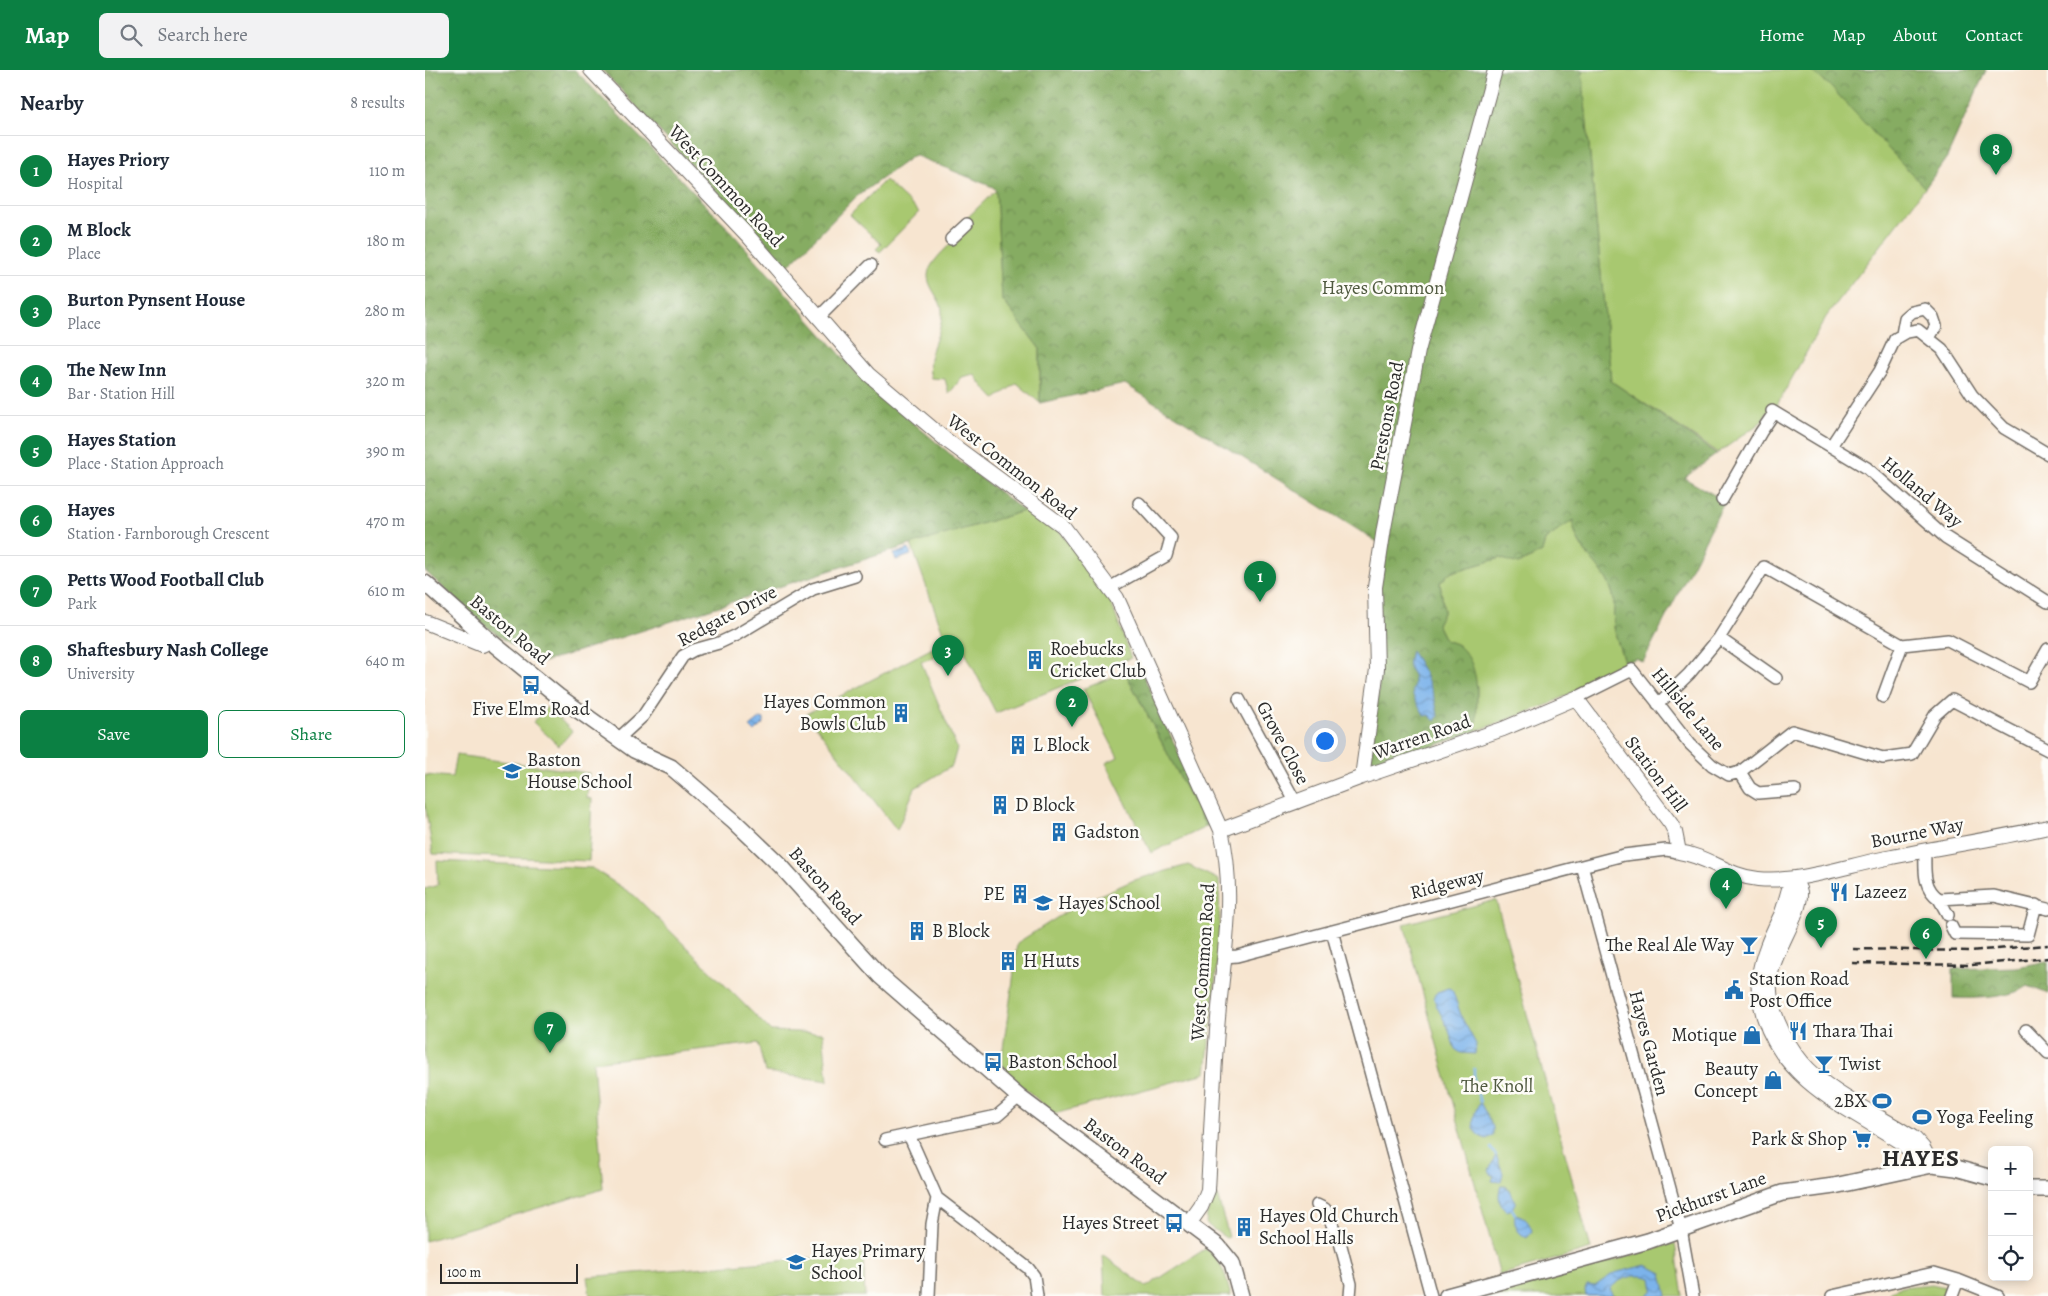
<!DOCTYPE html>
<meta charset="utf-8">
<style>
body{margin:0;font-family:Alegreya,serif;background:#f2f2f3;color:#1f2937}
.controls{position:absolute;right:15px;bottom:15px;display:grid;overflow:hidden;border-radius:8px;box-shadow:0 2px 12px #0003}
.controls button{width:45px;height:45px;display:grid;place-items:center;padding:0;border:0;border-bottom:1px solid #e0e1e3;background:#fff;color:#1f2937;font:25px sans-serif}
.scale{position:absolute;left:15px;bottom:12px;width:138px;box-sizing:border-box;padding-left:5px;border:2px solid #2b2b2b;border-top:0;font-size:14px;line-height:18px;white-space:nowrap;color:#2b2b2b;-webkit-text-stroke:4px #fdfcf7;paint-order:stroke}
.you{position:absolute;left:899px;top:670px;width:18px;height:18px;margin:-12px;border:4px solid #fff;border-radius:50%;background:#1a73e8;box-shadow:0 0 0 8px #1a73e833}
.badge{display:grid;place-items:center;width:32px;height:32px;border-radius:50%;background:#0b8043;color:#fff;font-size:16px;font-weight:700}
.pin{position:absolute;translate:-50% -41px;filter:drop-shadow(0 1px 2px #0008)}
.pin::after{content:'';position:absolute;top:26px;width:18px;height:15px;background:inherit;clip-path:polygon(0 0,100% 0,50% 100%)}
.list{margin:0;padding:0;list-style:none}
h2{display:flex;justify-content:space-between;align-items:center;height:65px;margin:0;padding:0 20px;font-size:21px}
h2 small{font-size:16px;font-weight:400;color:#747a83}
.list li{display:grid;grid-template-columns:32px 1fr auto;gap:15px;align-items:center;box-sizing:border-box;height:70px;padding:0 20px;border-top:1px solid #e0e1e3}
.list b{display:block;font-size:19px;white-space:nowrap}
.list p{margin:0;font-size:16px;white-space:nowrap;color:#747a83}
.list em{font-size:16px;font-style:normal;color:#747a83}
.actions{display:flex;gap:10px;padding:15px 20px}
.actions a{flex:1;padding:11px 0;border:1px solid #0b8043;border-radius:8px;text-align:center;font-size:18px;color:#0b8043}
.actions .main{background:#0b8043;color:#fff}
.icon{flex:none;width:28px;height:28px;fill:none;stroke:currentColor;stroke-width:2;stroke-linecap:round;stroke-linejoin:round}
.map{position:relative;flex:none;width:1623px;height:1226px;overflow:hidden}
header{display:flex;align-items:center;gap:30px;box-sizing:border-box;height:70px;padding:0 25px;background:#0b8043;color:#fff}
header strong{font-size:24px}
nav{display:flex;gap:28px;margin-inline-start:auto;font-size:18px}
.search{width:350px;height:45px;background:#f2f2f3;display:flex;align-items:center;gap:12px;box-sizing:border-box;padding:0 18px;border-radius:8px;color:#747a83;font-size:19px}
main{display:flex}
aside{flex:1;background:#fff}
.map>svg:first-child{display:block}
</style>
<header>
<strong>Map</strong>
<div class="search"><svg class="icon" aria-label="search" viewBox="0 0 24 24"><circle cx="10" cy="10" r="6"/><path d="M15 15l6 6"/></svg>Search here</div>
<nav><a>Home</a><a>Map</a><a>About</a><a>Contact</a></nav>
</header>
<main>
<aside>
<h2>Nearby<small>8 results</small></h2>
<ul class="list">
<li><span class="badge">1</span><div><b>Hayes Priory</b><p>Hospital</p></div><em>110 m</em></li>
<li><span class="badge">2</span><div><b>M Block</b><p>Place</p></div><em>180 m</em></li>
<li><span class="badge">3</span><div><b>Burton Pynsent House</b><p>Place</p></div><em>280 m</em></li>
<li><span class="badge">4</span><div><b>The New Inn</b><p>Bar · Station Hill</p></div><em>320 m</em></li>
<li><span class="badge">5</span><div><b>Hayes Station</b><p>Place · Station Approach</p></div><em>390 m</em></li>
<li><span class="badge">6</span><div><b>Hayes</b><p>Station · Farnborough Crescent</p></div><em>470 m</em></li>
<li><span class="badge">7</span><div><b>Petts Wood Football Club</b><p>Park</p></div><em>610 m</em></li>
<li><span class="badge">8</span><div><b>Shaftesbury Nash College</b><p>University</p></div><em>640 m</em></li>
</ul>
<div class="actions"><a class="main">Save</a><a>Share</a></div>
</aside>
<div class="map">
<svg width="1623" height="1226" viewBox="0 0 1623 1226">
<defs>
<pattern id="forest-crowns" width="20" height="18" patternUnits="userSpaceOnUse" patternTransform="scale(1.25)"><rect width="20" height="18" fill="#86ac62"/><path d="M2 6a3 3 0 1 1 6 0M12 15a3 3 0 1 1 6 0" fill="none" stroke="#6e8c51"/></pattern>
<pattern id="water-waves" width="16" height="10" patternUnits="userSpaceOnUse" patternTransform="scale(1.25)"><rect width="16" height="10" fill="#7bb3eb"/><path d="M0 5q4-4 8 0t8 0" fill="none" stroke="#6592bf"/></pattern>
</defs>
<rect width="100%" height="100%" fill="#fdfcf7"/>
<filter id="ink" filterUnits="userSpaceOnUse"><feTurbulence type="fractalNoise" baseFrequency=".02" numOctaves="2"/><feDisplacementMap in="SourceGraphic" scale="10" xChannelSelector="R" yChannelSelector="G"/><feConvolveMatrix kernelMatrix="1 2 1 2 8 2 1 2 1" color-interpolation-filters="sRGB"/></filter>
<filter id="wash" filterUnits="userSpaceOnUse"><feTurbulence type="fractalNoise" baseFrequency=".0096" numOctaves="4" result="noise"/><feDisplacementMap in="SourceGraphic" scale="20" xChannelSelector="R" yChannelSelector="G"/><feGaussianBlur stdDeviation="1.12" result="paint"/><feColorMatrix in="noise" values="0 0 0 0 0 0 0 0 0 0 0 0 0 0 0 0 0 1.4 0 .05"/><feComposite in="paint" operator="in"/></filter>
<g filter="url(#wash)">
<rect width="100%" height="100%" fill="#f7e5d0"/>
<!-- green -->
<path fill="#a8c870" stroke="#6a7a4e" d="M1157,0H1561L1522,87L1500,118L1401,247L1351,337L1348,335L1335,353L1293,383L1186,311Z
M460,110L494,142L455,182L451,179L456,174L425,145Z
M571,120L577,229L615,279V333L592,313L570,329L557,315L549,304L537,307L524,324L520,309L506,308C499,282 518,266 517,241C516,226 497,214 505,198C512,184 534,167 545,156L540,150Z
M599,441L634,460L685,530L706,588L571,643L537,576L496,592L532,678L527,696L490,718L472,760L381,644L521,571L486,474Z
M1148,450C1150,483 1176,491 1186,519C1192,533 1187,544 1189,557C1191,569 1196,582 1200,594L1125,634L1051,661L1052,616L1033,575L1020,570L1012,554L1019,541L1015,513L1024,503L1075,488L1093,494L1117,482L1120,470Z
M700,602L781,757L726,783L681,693L693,687L658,619Z
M122,637L147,661L134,676L108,652Z
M31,685L164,703L162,728L167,729L164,791L8,784L0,734V705L27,707Z
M12,791L167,798L210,826L346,961L398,963L403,1011L340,1002L333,973L168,992L178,1119L0,1171V819L13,815Z
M763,795L794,810L795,865L781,1003L629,1044L586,1006L576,992L588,910L592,873L652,835L709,810Z
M1071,830L1166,1179L1075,1205L979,854Z
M792,1125L804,1167L801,1168L781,1154L782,1144Z
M1250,1173L1258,1226H1062Z
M780,1179C797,1189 801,1208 806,1226H680L678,1185L721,1217Z
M438,1184L440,1226H165L162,1207Z
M1507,1214L1520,1217L1521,1226H1462L1465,1221L1476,1217Z"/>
<!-- forest -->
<path fill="url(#forest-crowns)" stroke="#586c46" d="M0,0H150L300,155L440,312L530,388L599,441L488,474L113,594L58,554L0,501Z
M177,0H1157L1186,311L1292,384L1259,408L1300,431L1218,592L1211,588L1200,594C1196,582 1191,569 1189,557C1187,544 1192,534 1186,519C1176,492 1150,482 1148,450L1120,470L1117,482L1093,494L1075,488L1024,503L1015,513L1019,541L1012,554L1020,570C1024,572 1031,573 1034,576C1058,597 1051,633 1051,661L945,699L954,613L955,519L962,478L700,314L615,333V279L577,229L571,121L568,117L489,85L431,127L362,197Z
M1385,0H1561L1522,87L1500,118L1404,15Z
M714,596L786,754L781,757L700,602Z
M1623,891V924L1603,916C1586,928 1550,929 1528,928V899L1592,897Z"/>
<!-- water -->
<path fill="url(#water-waves)" stroke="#536f8b" d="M484,479L486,485L471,490L469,484Z
M986,581C999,599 1010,623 1013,646L1010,651L1004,645L999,646C997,639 992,634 989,628C986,621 989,618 989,612C989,598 979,603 986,581Z
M336,648L339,649V653L330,662L325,657Z
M1023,918L1027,919L1037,948L1051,974L1050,984L1036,983L1030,979L1023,958L1011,935L1009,928L1012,922Z
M1055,1032L1068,1057V1065L1062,1069C1043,1065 1047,1045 1055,1032Z
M1071,1085L1078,1103L1076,1112L1067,1111L1069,1106L1065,1104L1064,1100Z
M1076,1116H1081L1091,1131L1087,1139L1082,1141C1074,1135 1072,1125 1076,1116Z
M1090,1144C1099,1145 1105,1153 1107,1161L1102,1168C1092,1163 1088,1154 1090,1144Z
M1221,1195L1237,1203L1242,1226H1221L1228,1220L1226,1208C1212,1203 1195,1207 1185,1219L1189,1226H1161L1160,1220L1162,1215L1170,1216L1189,1203Z"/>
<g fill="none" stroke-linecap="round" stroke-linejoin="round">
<!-- stream -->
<path stroke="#7bb3eb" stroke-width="2.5" d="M1049,999V1011L1055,1032
M1066,1078L1071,1085
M1087,1139L1090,1144"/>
</g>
</g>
<g filter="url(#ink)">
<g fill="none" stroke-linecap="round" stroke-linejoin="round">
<!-- minor casing -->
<g stroke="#726c65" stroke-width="14">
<path id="minor" d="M526,169L542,154
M393,248L446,195
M1477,264L1480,248L1487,242L1500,239L1508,247L1511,256L1504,268
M1347,341L1442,398L1520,467L1623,532
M1406,376L1455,301L1470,269L1482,262L1493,260L1517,279L1547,325L1579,358L1623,384
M1297,430L1336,362L1349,343
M684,518L741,486L746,468L714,433
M1294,568L1351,608
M1477,575L1523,570L1604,612L1623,579
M1458,627L1477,575
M1151,628L1207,600L1265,674L1287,695L1304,705L1315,702L1367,661L1458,688L1487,684L1510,645L1527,630L1623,680
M814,629L871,733
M1233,634L1264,604L1294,568L1339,497L1477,575
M193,669L218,646L258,586L269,580L294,573L311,565L388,519L430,506
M1315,702L1325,718L1333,723L1370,720
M1500,780C1500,799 1497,817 1514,829L1569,826L1623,839
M1157,796L1256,1159L1268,1226
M1514,829L1523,845
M1526,856L1530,864L1603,865L1611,835
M907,861L1006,1226
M799,887L812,886L1199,785L1241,780L1254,782
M1601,960L1623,983
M484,1065L512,1128L603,1198L609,1206L612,1226
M460,1070L572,1046L594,1027
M892,1135L900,1139L915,1172L926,1214L925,1226
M504,1226L507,1154L512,1128
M1407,1226L1509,1203L1533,1210L1573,1226
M1527,1226L1533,1210"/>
</g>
<!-- tertiary casing -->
<g stroke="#726c65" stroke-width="16">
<path id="tertiary" d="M166,0L324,167L443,304L521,370L638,456L692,528L796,760C812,827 797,893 792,960C788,1013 786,1066 783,1120L776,1137L764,1154
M0,552L57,575L65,571
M937,707L952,599L950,517L959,458L993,281L1070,0
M796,760L937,707L1078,659L1151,628L1246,754L1250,762L1254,782C1283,786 1302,806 1333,809C1377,813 1423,795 1467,787C1518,776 1571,769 1623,757
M1368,809C1371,813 1374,817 1375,822C1377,844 1348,882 1345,908C1342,936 1359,970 1377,992C1405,1025 1454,1044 1490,1069L1498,1078L1507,1095
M1368,809C1362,821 1361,833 1356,845C1347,864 1337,884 1334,906C1332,920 1335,933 1339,947C1359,1012 1423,1038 1476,1072L1485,1081L1491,1098"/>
</g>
<!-- secondary casing -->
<g stroke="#726c65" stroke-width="18">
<path id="secondary" d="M0,513L65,571L133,626L209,680L246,697L309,751L355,795L455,906L594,1027L793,1176L807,1193L816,1226
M1604,1119H1623
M1022,1226L1223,1171L1357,1123L1409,1116L1507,1095L1531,1098L1567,1108"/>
</g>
<!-- minor -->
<use href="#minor" stroke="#fff" stroke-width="11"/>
<!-- tertiary -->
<use href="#tertiary" stroke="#fff" stroke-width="14"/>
<!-- secondary -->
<use href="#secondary" stroke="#fff" stroke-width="15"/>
<!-- rail -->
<path stroke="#2b2b2b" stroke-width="2.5" stroke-dasharray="8 4" stroke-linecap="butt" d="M1428,879L1544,881L1623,875
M1427,893L1546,895L1623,888"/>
</g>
</g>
<!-- icons -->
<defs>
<g id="building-bare" transform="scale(1.5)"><path d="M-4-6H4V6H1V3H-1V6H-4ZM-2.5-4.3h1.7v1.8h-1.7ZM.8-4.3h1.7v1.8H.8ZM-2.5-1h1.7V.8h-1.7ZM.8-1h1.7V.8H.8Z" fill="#1f6fb2" stroke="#fdfcf7" stroke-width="2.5" paint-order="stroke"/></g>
<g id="bus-bare" transform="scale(1.5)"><path d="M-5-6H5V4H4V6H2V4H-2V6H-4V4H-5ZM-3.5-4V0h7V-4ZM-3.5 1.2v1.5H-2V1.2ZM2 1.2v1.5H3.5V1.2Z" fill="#1f6fb2" stroke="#fdfcf7" stroke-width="2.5" paint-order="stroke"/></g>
<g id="school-bare" transform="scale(1.5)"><path d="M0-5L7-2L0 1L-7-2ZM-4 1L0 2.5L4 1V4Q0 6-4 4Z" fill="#1f6fb2" stroke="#fdfcf7" stroke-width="2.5" paint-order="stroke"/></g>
<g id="restaurant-bare" transform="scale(1.5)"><path d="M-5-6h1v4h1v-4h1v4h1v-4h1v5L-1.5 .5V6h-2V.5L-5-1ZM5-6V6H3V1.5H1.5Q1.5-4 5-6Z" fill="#1f6fb2" stroke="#fdfcf7" stroke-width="2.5" paint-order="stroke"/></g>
<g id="bar-bare" transform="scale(1.5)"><path d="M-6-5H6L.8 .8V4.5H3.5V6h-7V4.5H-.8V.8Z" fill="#1f6fb2" stroke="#fdfcf7" stroke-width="2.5" paint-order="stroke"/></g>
<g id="civic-bare" transform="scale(1.5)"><path d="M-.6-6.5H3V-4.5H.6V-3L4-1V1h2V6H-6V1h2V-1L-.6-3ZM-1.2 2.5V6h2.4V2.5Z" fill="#1f6fb2" stroke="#fdfcf7" stroke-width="2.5" paint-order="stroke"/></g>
<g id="shop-bare" transform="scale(1.5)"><path d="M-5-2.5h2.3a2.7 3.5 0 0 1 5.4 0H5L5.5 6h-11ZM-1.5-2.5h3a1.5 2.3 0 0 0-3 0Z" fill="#1f6fb2" stroke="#fdfcf7" stroke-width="2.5" paint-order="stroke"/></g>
<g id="stadium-bare" transform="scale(1.5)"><path d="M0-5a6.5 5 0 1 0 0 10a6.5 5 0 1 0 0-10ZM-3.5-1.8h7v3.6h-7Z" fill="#1f6fb2" stroke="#fdfcf7" stroke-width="2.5" paint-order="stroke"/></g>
<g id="supermarket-bare" transform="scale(1.5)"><path d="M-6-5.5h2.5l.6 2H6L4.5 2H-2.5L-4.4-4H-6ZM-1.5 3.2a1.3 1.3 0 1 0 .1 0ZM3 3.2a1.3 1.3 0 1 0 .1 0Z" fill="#1f6fb2" stroke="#fdfcf7" stroke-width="2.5" paint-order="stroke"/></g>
</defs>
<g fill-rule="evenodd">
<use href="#building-bare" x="610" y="590"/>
<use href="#bus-bare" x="106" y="615"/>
<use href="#building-bare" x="476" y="643"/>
<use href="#building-bare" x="593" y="675"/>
<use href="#school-bare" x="87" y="701"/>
<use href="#building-bare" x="575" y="735"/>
<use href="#building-bare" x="634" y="762"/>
<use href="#restaurant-bare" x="1414" y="822"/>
<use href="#building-bare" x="595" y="824"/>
<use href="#school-bare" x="618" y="833"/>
<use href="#building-bare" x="492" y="861"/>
<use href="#bar-bare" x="1324" y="875"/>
<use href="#building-bare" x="583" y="891"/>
<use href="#civic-bare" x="1309" y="920"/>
<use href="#restaurant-bare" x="1373" y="961"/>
<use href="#shop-bare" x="1327" y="965"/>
<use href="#bus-bare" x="568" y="992"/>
<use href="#bar-bare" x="1399" y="994"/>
<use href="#shop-bare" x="1348" y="1010"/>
<use href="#stadium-bare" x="1457" y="1031"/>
<use href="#stadium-bare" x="1497" y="1047"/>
<use href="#supermarket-bare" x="1437" y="1069"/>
<use href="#bus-bare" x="749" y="1153"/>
<use href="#building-bare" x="819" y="1157"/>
<use href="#school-bare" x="371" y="1192"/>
</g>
<g text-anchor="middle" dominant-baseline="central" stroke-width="5" stroke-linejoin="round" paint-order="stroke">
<!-- street labels -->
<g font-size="19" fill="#2b2b2b" stroke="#fdfcf7">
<text transform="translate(301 116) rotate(47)">West Common Road</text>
<text transform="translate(962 346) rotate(-79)">Prestons Road</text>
<text transform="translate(587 397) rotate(38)">West Common Road</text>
<text transform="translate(1497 422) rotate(40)">Holland Way</text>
<text transform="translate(302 546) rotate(-28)">Redgate Drive</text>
<text transform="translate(85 560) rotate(40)">Baston Road</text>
<text transform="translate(1263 639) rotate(50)">Hillside Lane</text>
<text transform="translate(997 667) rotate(-19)">Warren Road</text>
<text transform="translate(858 673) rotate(62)">Grove Close</text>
<text transform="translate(1231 704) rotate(53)">Station Hill</text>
<text transform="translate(1492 763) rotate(-11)">Bourne Way</text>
<text transform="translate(1022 814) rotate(-14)">Ridgeway</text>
<text transform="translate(400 816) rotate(48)">Baston Road</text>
<text transform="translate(778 892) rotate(-86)">West Common Road</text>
<text transform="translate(1224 973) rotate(75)">Hayes Garden</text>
<text transform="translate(700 1081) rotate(37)">Baston Road</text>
<text transform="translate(1286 1127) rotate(-20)">Pickhurst Lane</text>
</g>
<!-- park labels -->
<g font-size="19" fill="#505a40" stroke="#fdfcf7">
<text x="958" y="218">Hayes Common</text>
<text x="1072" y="1016">The Knoll</text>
</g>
<!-- poi labels -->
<g font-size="19" fill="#2b2b2b" stroke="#fdfcf7" text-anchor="start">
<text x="625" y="579">Roebucks<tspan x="625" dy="22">Cricket Club</tspan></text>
<text x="461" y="632" text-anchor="end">Hayes Common<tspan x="461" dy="22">Bowls Club</tspan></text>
<text x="106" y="639" text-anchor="middle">Five Elms Road</text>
<text x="608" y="675">L Block</text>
<text x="102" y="690">Baston<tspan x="102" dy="22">House School</tspan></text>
<text x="590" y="735">D Block</text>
<text x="649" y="762">Gadston</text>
<text x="1429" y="822">Lazeez</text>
<text x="580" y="824" text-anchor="end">PE</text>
<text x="633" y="833">Hayes School</text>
<text x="507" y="861">B Block</text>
<text x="1309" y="875" text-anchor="end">The Real Ale Way</text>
<text x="598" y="891">H Huts</text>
<text x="1324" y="909">Station Road<tspan x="1324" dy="22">Post Office</tspan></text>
<text x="1388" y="961">Thara Thai</text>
<text x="1312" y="965" text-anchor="end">Motique</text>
<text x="583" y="992">Baston School</text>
<text x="1414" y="994">Twist</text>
<text x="1333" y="999" text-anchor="end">Beauty<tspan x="1333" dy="22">Concept</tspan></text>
<text x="1442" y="1031" text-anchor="end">2BX</text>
<text x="1512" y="1047">Yoga Feeling</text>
<text x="1422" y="1069" text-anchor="end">Park &amp; Shop</text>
<text x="834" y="1146">Hayes Old Church<tspan x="834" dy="22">School Halls</tspan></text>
<text x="734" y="1153" text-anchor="end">Hayes Street</text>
<text x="386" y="1181">Hayes Primary<tspan x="386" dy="22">School</tspan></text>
</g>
<!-- district labels -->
<g font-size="24" font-weight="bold" letter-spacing="1" fill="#2b2b2b" stroke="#fdfcf7">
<text x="1496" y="1088">HAYES</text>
</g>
</g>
</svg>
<div class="controls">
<button>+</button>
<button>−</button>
<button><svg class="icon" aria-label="locate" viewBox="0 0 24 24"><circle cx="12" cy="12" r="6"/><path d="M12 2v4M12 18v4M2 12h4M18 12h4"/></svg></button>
</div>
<div class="scale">100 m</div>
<div class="you"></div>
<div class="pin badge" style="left:835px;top:532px">1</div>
<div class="pin badge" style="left:647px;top:657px">2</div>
<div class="pin badge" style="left:523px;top:606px">3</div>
<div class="pin badge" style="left:1301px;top:839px">4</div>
<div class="pin badge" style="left:1396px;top:878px">5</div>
<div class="pin badge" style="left:1501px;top:889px">6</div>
<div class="pin badge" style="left:125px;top:983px">7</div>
<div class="pin badge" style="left:1571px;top:105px">8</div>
</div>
</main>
